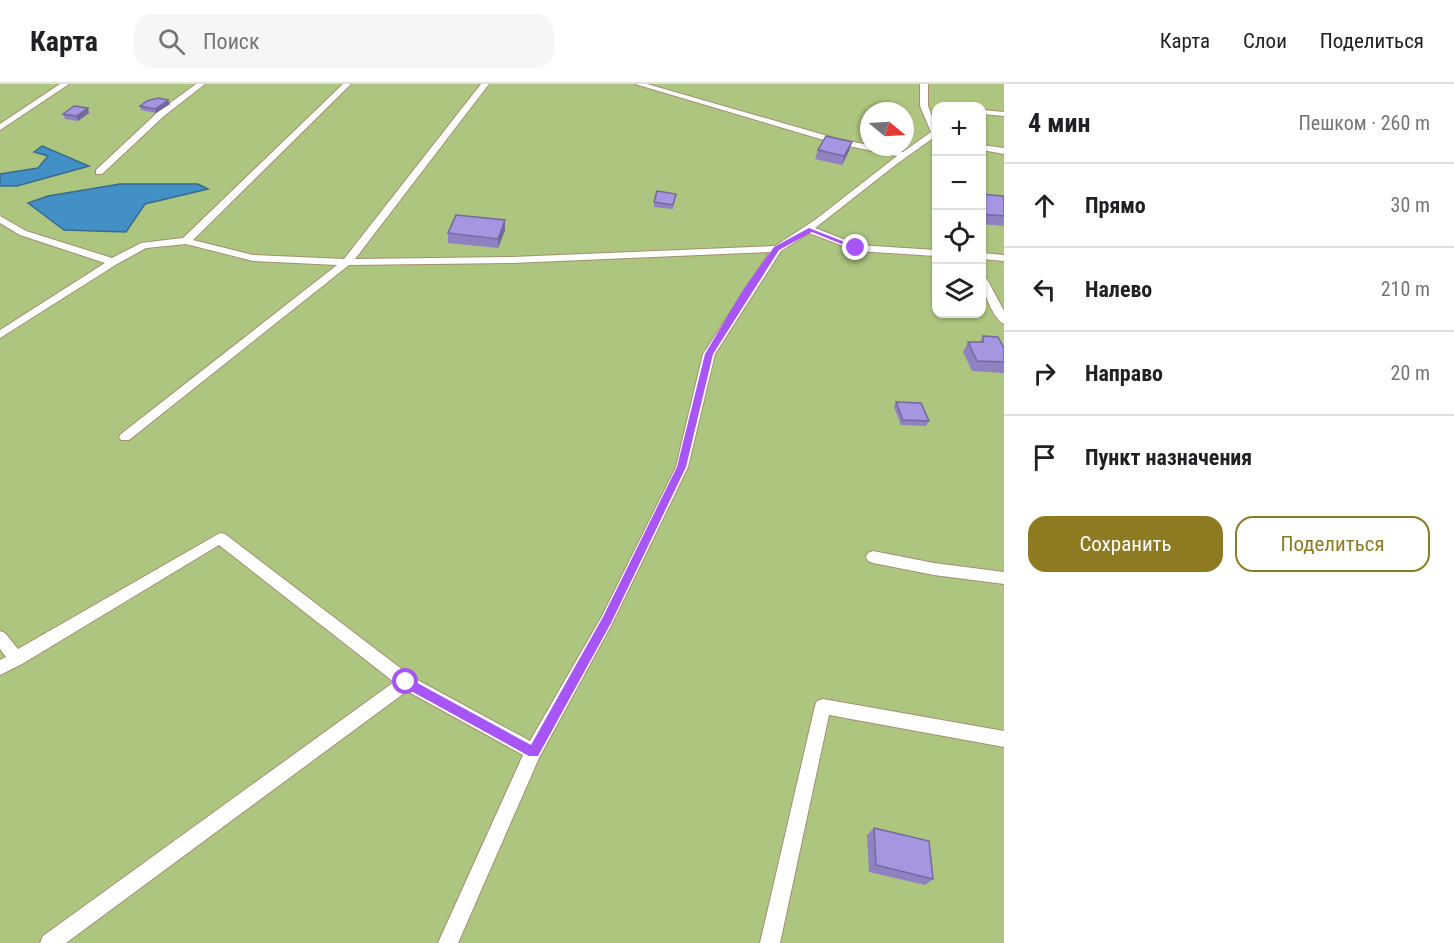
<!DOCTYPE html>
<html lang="ru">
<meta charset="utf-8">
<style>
body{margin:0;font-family:"Roboto Condensed",sans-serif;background:#f6f6f6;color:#202124}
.controls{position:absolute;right:18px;top:18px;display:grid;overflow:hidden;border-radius:12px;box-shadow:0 2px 4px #0004}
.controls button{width:54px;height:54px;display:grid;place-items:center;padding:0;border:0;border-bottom:2px solid #e0e0e0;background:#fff;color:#202124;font:30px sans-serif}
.compass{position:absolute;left:860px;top:18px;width:54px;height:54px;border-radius:50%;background:#fff;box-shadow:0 2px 4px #0004;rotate:108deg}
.stop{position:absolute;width:18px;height:18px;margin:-14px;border:4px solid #a855f7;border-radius:50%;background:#fff}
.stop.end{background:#a855f7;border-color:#fff;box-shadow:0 2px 6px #0008}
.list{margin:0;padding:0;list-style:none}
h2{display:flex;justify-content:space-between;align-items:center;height:78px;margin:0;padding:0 24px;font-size:26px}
h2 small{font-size:20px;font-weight:400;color:#757577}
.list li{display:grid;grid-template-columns:39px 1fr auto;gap:18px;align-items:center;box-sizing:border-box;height:84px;padding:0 24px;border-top:2px solid #e0e0e0}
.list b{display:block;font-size:22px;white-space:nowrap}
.list em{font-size:20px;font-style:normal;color:#757577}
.actions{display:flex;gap:12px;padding:18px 24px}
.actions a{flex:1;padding:14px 0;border:2px solid #8e7a20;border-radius:18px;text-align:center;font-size:21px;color:#8e7a20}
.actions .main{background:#8e7a20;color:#fff}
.icon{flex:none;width:33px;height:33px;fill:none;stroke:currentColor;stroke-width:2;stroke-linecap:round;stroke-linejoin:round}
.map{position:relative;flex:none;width:1004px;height:859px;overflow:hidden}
header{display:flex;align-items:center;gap:36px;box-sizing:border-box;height:84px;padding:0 30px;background:#fff;border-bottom:2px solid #e0e0e0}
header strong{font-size:28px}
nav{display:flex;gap:33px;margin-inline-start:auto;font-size:21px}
.search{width:420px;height:54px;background:#f6f6f6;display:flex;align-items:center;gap:15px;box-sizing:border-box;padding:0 21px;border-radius:18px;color:#757577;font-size:22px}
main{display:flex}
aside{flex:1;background:#fff}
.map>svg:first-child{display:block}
</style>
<header>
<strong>Карта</strong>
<div class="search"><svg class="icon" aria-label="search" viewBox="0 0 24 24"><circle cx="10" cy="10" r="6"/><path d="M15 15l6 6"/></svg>Поиск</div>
<nav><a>Карта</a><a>Слои</a><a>Поделиться</a></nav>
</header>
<main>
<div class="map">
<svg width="1004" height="859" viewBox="0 0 1004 859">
<rect width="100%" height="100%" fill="#f9ddc0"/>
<!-- green -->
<path fill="#adc67f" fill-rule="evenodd" d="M0,0H1004V859H0ZM936,22H982V230H936ZM869,27H905V63H869Z"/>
<!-- water -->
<path fill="#4290c5" stroke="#386c8e" stroke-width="1.5" d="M42,62L89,82L17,102H0V90L38,84L48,72L34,68Z
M120,100H198L208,105L145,120L126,148L64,146L28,119L48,112Z"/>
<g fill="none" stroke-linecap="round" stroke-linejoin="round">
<!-- service casing -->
<g stroke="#a68d72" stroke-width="2">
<path id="service" d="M60,0H69L0,46V40Z
M196,0H205L164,32L102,90H96V86L158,28Z
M343,0H351L193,156L253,171L344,175L481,0H489L355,175L512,173L775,162L815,136L897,72L834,59L635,0H647L838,55L869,61V63L903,68L931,48L920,22V0H928V22L936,43V52L898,79L815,144L858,161L936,166V172L856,167L809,149L781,167L715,270L688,383L612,540L539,674L458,859H438L523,671L407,607L66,859H40L43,852L394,598L219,461L22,580L0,591V576L6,573L0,565V547L5,549L18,565L220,449L225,450L412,593L530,657L602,532L676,383L703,270L770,168L512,179L349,181L129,356H121L119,353L121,350L337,181L253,177L186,160L146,164L117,180L0,254V246L105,179L20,151L0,139V132L26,147L112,174L141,159L183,154Z
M982,26L1004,28V32L982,30Z
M982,61L1004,64V70L982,66Z
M982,169L1004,171V177L982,175Z
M982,192L987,195L1004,227V240C993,235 981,204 982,192Z
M873,467L934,479L1004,488V500L934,491L873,479L868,477L866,473L868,469Z
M823,615L1004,647V663L829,631L780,859H760L815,622L817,617Z"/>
</g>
<!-- service -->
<use href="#service" fill="#fff" fill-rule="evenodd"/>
</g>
<!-- wall -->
<path fill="#8f81c2" d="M170,20L156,29L141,26L140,22Z
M89,29L78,37L65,35L63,30Z
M852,58L849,67L842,81L815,75L818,66Z
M676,110L673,125L654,123V118Z
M981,110L1004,116V142L981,140Z
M505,146L498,164L448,159V149Z
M983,252L1004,278V289L972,287L963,268L968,258H980Z
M896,318L929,337L926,342L901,341L894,323Z
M874,744L933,795L925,801L869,788L867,751Z"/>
<!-- shaded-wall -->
<path fill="#74699e" d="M168,16L170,20L156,29L155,25Z
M88,24L89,29L78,37L76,32Z
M852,58L849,67L842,81L844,72Z
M505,136V146L498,164V155Z"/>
<!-- building -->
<path fill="#a696e2" stroke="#74699e" stroke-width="1.5" d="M158,14L168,16L155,25L140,22L147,17Z
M74,22L88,24L76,32L63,30Z
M826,52L852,58L844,72L818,66Z
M657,107L676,110L673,121L654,118Z
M981,110L1003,112L1004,116V132L981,130Z
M456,131L505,136L498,155L448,149Z
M983,252L998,253L1004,264V278L977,277L968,258H983Z
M896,318L921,319L929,337L903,336Z
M874,744L929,757L933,795L876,781Z"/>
<!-- route -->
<path fill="#a855f7" d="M809,144L860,164L854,165L812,148L779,166L713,270L686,383L611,539L538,672H529L402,602V595H410L531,661L603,533L677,383L705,270L743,206L774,163Z"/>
</svg>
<div class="controls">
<button>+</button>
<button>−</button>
<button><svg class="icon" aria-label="locate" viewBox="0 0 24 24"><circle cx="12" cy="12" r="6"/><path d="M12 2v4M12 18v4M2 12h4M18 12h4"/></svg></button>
<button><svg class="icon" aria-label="layers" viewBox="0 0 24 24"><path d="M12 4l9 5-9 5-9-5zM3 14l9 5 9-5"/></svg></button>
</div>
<svg class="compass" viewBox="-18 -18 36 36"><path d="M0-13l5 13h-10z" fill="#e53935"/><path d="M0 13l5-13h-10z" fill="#757577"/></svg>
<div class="stop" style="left:406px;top:598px"></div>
<div class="stop end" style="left:856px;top:164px"></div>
</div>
<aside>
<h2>4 мин<small>Пешком · 260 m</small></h2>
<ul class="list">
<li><svg class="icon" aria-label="ahead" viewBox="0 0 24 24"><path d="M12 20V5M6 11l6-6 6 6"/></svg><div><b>Прямо</b></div><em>30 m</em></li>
<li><svg class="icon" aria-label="left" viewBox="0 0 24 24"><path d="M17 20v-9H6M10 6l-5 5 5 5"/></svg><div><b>Налево</b></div><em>210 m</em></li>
<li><svg class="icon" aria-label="right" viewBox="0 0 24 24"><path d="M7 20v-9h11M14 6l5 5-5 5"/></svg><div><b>Направо</b></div><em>20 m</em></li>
<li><svg class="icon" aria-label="arrive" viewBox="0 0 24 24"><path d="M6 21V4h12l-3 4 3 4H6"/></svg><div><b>Пункт назначения</b></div></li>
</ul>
<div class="actions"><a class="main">Сохранить</a><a>Поделиться</a></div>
</aside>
</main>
